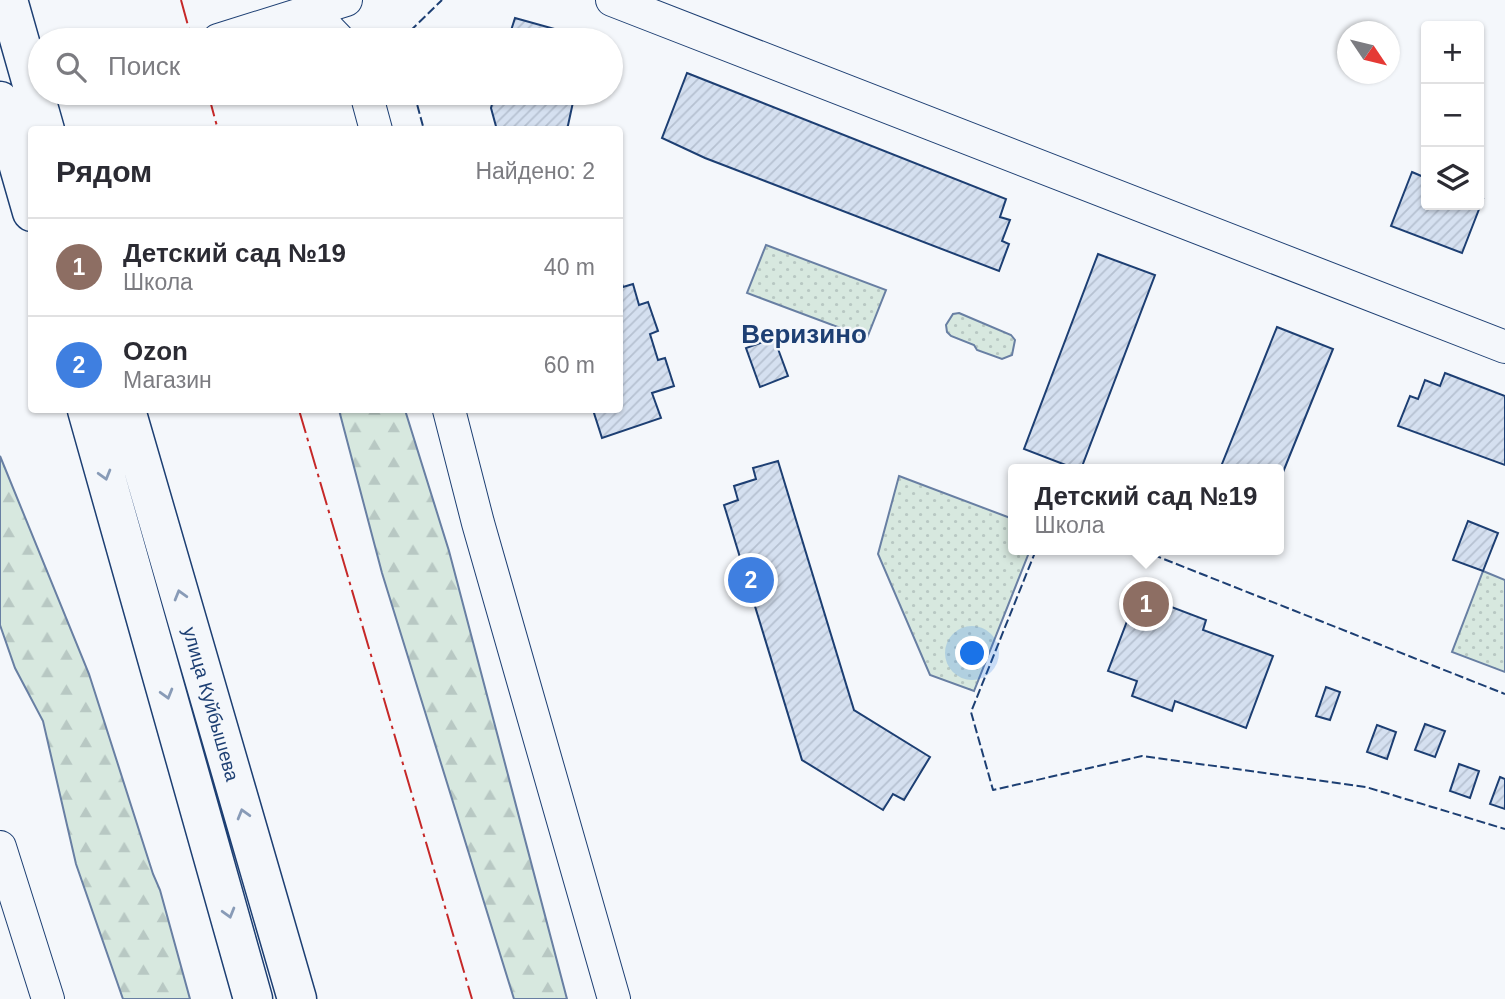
<!DOCTYPE html>
<html lang="ru">
<meta charset="utf-8">
<style>
body{margin:0;font-family:Arial,sans-serif;background:#f7f7f7;color:#2b2b33}
.controls{position:absolute;right:21px;top:21px;display:grid;overflow:hidden;border-radius:7px;box-shadow:0 2px 5px #0004}
.controls button{width:63px;height:63px;display:grid;place-items:center;padding:0;border:0;border-bottom:2px solid #e1e1e2;background:#fff;color:#2b2b33;font:35px sans-serif}
.compass{position:absolute;left:1337px;top:21px;width:63px;height:63px;border-radius:50%;background:#fff;box-shadow:0 2px 5px #0004;rotate:125deg}
.you{position:absolute;left:973px;top:654px;width:24px;height:24px;margin:-18px;border:5px solid #fff;border-radius:50%;background:#1a73e8;box-shadow:0 0 0 10px #1a73e833}
.badge{display:grid;place-items:center;width:46px;height:46px;border-radius:50%;background:#2563eb;color:#fff;font-size:23px;font-weight:700}
.pin{position:absolute;translate:-50% -50%;border:4px solid #fff;box-shadow:0 2px 7px #0006}
.popup{position:absolute;left:1008px;top:464px;width:276px;height:91px;box-sizing:border-box;display:grid;place-content:center;border-radius:7px;background:#fff;filter:drop-shadow(0 2px 5px #0005);font-size:23px;white-space:nowrap;color:#7c7c81}
.popup b{font-size:26px;color:#2b2b33}
.popup::after{content:'';position:absolute;left:50%;top:100%;margin-left:-14px;border:14px solid transparent;border-top-color:#fff}
.list{margin:0;padding:0;list-style:none}
h2{display:flex;justify-content:space-between;align-items:center;height:91px;margin:0;padding:0 28px;font-size:30px}
h2 small{font-size:23px;font-weight:400;color:#7c7c81}
.list li{display:grid;grid-template-columns:46px 1fr auto;gap:21px;align-items:center;box-sizing:border-box;height:98px;padding:0 28px;border-top:2px solid #e1e1e2}
.list b{display:block;font-size:26px;white-space:nowrap}
.list p{margin:0;font-size:23px;white-space:nowrap;color:#7c7c81}
.list em{font-size:23px;font-style:normal;color:#7c7c81}
.icon{flex:none;width:38px;height:38px;fill:none;stroke:currentColor;stroke-width:2;stroke-linecap:round;stroke-linejoin:round}
.map{position:relative;flex:none;width:1505px;height:999px;overflow:hidden}
.search{position:absolute;background:#fff;box-shadow:0 2px 5px #0004;left:28px;top:28px;width:595px;height:77px;display:flex;align-items:center;gap:18px;box-sizing:border-box;padding:0 24px;border-radius:38px;color:#7c7c81;font-size:26px}
.panel{position:absolute;background:#fff;box-shadow:0 2px 5px #0004;left:28px;top:126px;width:595px;height:287px;border-radius:7px}
.map>svg:first-child{display:block}
</style>
<div class="map">
<svg width="1505" height="999" viewBox="0 0 1505 999">
<defs>
<pattern id="grass-dots" width="8" height="8" patternUnits="userSpaceOnUse" patternTransform="scale(1.75)"><rect width="8" height="8" fill="#d7e8df"/><path d="M2 2h.1M6 6h.1" fill="none" stroke="#b8c8c3" stroke-width="1.8" stroke-linecap="round"/></pattern>
<pattern id="forest-firs" width="22" height="20" patternUnits="userSpaceOnUse" patternTransform="scale(1.75)"><rect width="22" height="20" fill="#d7e8df"/><path d="M5 1l3.5 6h-7zM16 11l3.5 6h-7z" fill="#b8c8c3"/></pattern>
<pattern id="building-hatch" width="6" height="6" patternUnits="userSpaceOnUse" patternTransform="scale(1.75)"><rect width="6" height="6" fill="#d5e0f0"/><path d="M-1 1l2-2M0 6l6-6M5 7l2-2" fill="none" stroke="#b6c1d1"/></pattern>
</defs>
<rect width="100%" height="100%" fill="#f4f7fb"/>
<!-- grass -->
<path fill="url(#grass-dots)" stroke="#687fa3" stroke-width="2" d="M766,245L886,290L867,338L747,293Z
M959,313L1011,335L1015,340L1012,355L1002,359L977,350L974,345L951,336L947,332L946,325L953,314Z
M899,476L1013,519V550H1030L974,691L930,675L878,554Z
M1483,571L1505,580V672L1452,652Z"/>
<!-- forest -->
<path fill="url(#forest-firs)" stroke="#687fa3" stroke-width="2" d="M339,410H405L449,551L567,999H514L382,573Z
M0,456L89,674L153,874L160,890L190,999H123L76,864L43,721L15,668L0,625Z"/>
<!-- building -->
<path fill="url(#building-hatch)" stroke="#1d3f73" stroke-width="2" d="M515,18L587,38V40H508Z
M687,73L1006,199L1000,217L1010,220L1002,241L1009,244L999,271L705,158L662,138Z
M495,93H575L567,130H497L491,108Z
M1412,172L1426,178V205H1479V198L1483,199L1462,253L1391,226Z
M1098,254L1155,275L1081,469H1076L1024,449Z
M620,277L623,287L633,284L639,305L648,302L658,331L650,334L658,360L665,358L674,386L652,393L661,418L602,438L593,410H620Z
M1277,327L1333,349L1279,482V469H1220Z
M774,338L788,376L760,387L746,348Z
M1445,373L1505,396V465L1398,426L1410,396L1418,399L1425,380L1440,386Z
M778,461L854,710L930,757L904,800L893,794L883,810L802,760L724,505L738,500L734,486L756,479L753,468Z
M1468,521L1498,533L1483,571L1453,560Z
M1134,603L1166,615L1169,606L1206,620L1203,630L1273,656L1246,728L1175,701L1172,711L1132,696L1137,681L1108,671Z
M1326,687L1340,692L1330,720L1316,716Z
M1425,724L1445,731L1435,757L1415,750Z
M1377,725L1396,732L1387,759L1367,752Z
M1459,764L1479,771L1470,798L1450,791Z
M1500,777L1505,779V809L1490,804Z"/>
<g fill="none" stroke-linecap="round" stroke-linejoin="round">
<!-- minor casing -->
<g stroke="#1d3f73" stroke-width="34">
<path id="minor" d="M612,0L1505,347
M311,11L339,40
M218,40L346,0
M366,93L376,130
M449,410L478,523L614,999
M0,847L48,999"/>
</g>
<!-- highway casing -->
<g stroke="#1d3f73" stroke-width="41">
<path id="highway" d="M8,0L45,130
M0,101L32,212
M87,410L253,999
M126,410L297,999"/>
</g>
<!-- minor -->
<use href="#minor" stroke="#f4f7fb" stroke-width="32"/>
<!-- highway -->
<use href="#highway" stroke="#f4f7fb" stroke-width="38"/>
<!-- fence -->
<path stroke="#1d3f73" stroke-width="2" stroke-dasharray="9 3.5" stroke-linecap="butt" d="M401,40L442,0
M414,93L424,130
M1036,550L971,712L993,790L1142,756L1366,787L1505,829
M1141,550L1505,694"/>
<!-- power -->
<path stroke="#c62828" stroke-width="2" stroke-dasharray="24 5 3.5 5" stroke-linecap="butt" d="M181,0L192,40
M208,93L218,130
M299,410L472,999"/>
</g>
<!-- one-way arrows -->
<defs><path id="oneway-chevron" d="M-2-3.5L2.5 0L-2 3.5" fill="none" stroke-width="1.6" stroke-linecap="round" stroke-linejoin="round" transform="scale(1.75)"/></defs>
<g stroke="#889bb7">
<use href="#oneway-chevron" transform="translate(105 475) rotate(74)"/>
<use href="#oneway-chevron" transform="translate(180 595) rotate(-106)"/>
<use href="#oneway-chevron" transform="translate(167 694) rotate(74)"/>
<use href="#oneway-chevron" transform="translate(243 814) rotate(-106)"/>
<use href="#oneway-chevron" transform="translate(229 913) rotate(74)"/>
</g>
<g text-anchor="middle" dominant-baseline="central" stroke-width="5" stroke-linejoin="round" paint-order="stroke">
<!-- street labels -->
<g font-size="19" fill="#1d3f73" stroke="#f4f7fb">
<text transform="translate(211 704) rotate(74)">улица Куйбышева</text>
</g>
<!-- district labels -->
<g font-size="26" font-weight="bold" fill="#1d3f73" stroke="#f4f7fb">
<text x="804" y="334">Веризино</text>
</g>
</g>
</svg>
<div class="controls">
<button>+</button>
<button>−</button>
<button><svg class="icon" aria-label="layers" viewBox="0 0 24 24"><path d="M12 4l9 5-9 5-9-5zM3 14l9 5 9-5"/></svg></button>
</div>
<svg class="compass" viewBox="-18 -18 36 36"><path d="M0-13l5 13h-10z" fill="#e53935"/><path d="M0 13l5-13h-10z" fill="#7c7c81"/></svg>
<div class="you"></div>
<div class="pin badge" style="left:1146px;top:604px;background:#8d6e63">1</div>
<div class="popup"><b>Детский сад №19</b>Школа</div>
<div class="pin badge" style="left:751px;top:580px;background:#3f7fe0">2</div>
<div class="search"><svg class="icon" aria-label="search" viewBox="0 0 24 24"><circle cx="10" cy="10" r="6"/><path d="M15 15l6 6"/></svg>Поиск</div>
<section class="panel">
<h2>Рядом<small>Найдено: 2</small></h2>
<ul class="list">
<li><span class="badge" style="background:#8d6e63">1</span><div><b>Детский сад №19</b><p>Школа</p></div><em>40 m</em></li>
<li><span class="badge" style="background:#3f7fe0">2</span><div><b>Ozon</b><p>Магазин</p></div><em>60 m</em></li>
</ul>
</section>
</div>
